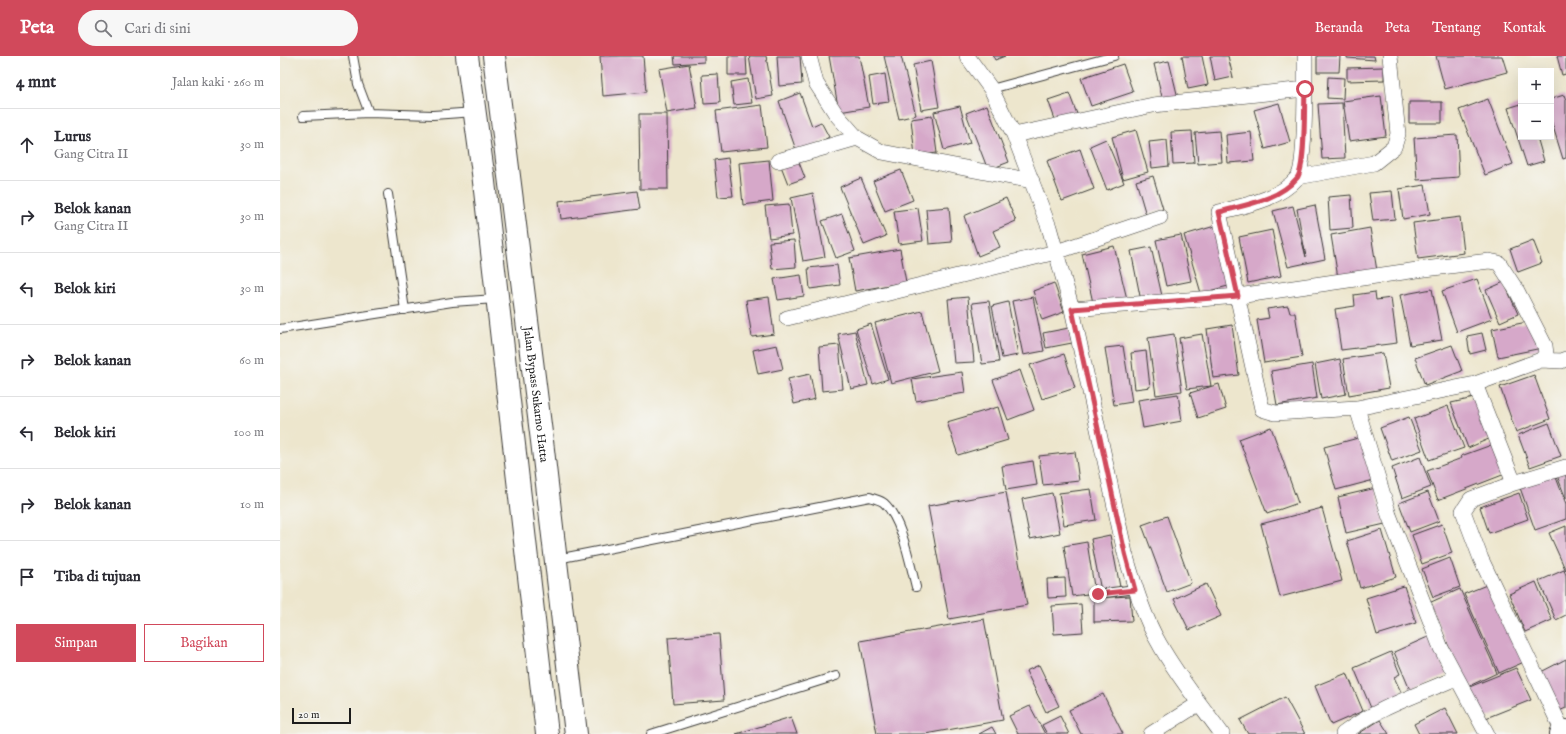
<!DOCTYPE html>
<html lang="id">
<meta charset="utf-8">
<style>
body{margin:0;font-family:"IM FELL English",serif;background:#f7f7f7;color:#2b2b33}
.controls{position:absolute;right:12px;top:12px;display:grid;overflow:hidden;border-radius:0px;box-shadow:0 4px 16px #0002}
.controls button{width:36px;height:36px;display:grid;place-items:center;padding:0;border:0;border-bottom:1px solid #e1e1e2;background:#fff;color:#2b2b33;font:20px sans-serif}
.scale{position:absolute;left:12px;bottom:10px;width:59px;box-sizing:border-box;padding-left:4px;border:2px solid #1c1c1c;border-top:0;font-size:11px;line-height:14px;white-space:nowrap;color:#1c1c1c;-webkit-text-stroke:3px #f6f6f2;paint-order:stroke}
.stop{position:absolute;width:12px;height:12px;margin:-9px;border:3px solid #d1495b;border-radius:50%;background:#fff}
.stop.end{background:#d1495b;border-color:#fff;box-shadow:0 1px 4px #0008}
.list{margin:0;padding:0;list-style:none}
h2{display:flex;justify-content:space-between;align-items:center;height:52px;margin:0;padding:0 16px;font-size:17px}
h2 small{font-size:13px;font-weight:400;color:#7c7c81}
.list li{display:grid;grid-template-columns:26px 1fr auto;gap:12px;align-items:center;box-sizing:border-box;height:72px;padding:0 16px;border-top:1px solid #e1e1e2}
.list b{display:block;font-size:15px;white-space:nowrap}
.list p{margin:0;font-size:13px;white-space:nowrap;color:#7c7c81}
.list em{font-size:13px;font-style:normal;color:#7c7c81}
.actions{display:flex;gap:8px;padding:12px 16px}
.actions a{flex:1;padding:9px 0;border:1px solid #d1495b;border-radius:0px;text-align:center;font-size:14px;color:#d1495b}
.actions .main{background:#d1495b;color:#fff}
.icon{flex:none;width:22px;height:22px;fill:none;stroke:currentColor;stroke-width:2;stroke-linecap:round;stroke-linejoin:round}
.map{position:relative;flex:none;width:1286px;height:678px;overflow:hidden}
header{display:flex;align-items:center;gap:24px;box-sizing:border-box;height:56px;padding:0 20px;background:#d1495b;color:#fff}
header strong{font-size:19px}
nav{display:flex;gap:22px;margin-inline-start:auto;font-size:14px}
.search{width:280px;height:36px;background:#f7f7f7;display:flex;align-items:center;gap:10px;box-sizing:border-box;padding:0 14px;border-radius:22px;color:#7c7c81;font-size:15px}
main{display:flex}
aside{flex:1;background:#fff}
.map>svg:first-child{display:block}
</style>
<header>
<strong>Peta</strong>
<div class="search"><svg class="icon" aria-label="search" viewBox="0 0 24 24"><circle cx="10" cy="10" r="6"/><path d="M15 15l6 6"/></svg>Cari di sini</div>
<nav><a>Beranda</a><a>Peta</a><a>Tentang</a><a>Kontak</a></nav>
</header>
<main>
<aside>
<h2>4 mnt<small>Jalan kaki · 260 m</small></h2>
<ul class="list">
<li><svg class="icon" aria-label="ahead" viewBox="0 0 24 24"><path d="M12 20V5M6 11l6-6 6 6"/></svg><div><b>Lurus</b><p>Gang Citra II</p></div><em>30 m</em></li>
<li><svg class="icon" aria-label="right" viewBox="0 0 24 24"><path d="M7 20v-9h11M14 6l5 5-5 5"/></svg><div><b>Belok kanan</b><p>Gang Citra II</p></div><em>30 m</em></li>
<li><svg class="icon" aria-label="left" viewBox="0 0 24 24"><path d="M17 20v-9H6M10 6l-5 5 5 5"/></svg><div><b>Belok kiri</b></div><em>30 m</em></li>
<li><svg class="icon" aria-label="right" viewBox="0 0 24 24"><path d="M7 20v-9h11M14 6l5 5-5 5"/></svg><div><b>Belok kanan</b></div><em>60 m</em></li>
<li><svg class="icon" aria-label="left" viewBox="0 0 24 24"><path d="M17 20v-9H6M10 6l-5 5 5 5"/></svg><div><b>Belok kiri</b></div><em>100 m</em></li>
<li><svg class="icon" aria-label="right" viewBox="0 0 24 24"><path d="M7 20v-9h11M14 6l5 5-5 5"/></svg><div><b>Belok kanan</b></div><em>10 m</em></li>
<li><svg class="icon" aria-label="arrive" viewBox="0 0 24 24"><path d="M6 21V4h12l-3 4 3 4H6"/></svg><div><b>Tiba di tujuan</b></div></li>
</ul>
<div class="actions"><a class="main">Simpan</a><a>Bagikan</a></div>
</aside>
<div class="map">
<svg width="1286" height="678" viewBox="0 0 1286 678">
<rect width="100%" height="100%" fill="#f6f6f2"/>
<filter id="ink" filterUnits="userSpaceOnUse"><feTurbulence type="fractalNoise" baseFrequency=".025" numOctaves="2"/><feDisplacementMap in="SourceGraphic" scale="8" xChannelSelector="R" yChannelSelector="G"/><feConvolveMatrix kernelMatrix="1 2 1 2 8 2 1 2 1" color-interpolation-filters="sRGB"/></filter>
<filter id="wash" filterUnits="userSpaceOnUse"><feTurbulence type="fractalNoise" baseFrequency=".012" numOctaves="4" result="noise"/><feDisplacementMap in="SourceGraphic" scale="16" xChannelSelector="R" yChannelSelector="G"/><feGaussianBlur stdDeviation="0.9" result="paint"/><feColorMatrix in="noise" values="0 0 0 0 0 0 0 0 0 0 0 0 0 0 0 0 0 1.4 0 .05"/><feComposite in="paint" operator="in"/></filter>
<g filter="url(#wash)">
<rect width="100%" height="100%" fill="#ede6cd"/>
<g id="blocks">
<!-- building -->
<path fill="#d6a8c9" d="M320,0H363L366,36L323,40Z
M394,0H424V6L395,8Z
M448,0H466L467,19H448Z
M469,0H486L493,40L476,43Z
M497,0H520L522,28L499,30Z
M549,0H579L589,51L559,56Z
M604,0H621L636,59L619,63Z
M713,0H725L715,4Z
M902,0H922L928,29L908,33Z
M930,0H948L953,21L935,25Z
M1037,0H1060L1059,16H1037Z
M1067,0H1094L1095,4L1067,2Z
M1156,0H1222L1227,16L1165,33Z
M1277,0H1286V18L1282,19Z
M651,5L659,51L641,54L633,9Z
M889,5L898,42L883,45L874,8Z
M409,8L417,52L387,57L379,13Z
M843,8L853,36L811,50L801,22Z
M1104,11V24L1067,25V12Z
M438,18L440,47L424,48L422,19Z
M605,18L609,46L593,48L589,21Z
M1048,21L1064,22L1063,43L1047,42Z
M468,23L472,47L454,49L451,26Z
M520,37L532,70L541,66L549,81L530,92L516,94L499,45Z
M789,37L797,58L776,66L768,44Z
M1284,39L1286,44V102L1283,103L1271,64V43Z
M1101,40L1106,80L1069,85L1063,45Z
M1208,43L1233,108L1205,119L1179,54Z
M1129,46H1162V67H1129Z
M999,47L1010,86L985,93L974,54Z
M1062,47L1065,102L1042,103L1038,48Z
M1241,48V81H1257L1264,105L1247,110L1228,52Z
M482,49L487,91L441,96L436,55Z
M707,49L729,106L708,114L686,57Z
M680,50L690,87L664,94L654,56Z
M359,58H387L388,133H360Z
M652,60L657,97L635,100L631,63Z
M856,74L868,116L843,123L832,81Z
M912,75L914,107L893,108L891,76Z
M939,75L942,106L918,108L915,77Z
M971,76L974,105L948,107L946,79Z
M1177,79L1179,121L1137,124L1134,82Z
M826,83L844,127L827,134L810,90Z
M887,84L889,110L872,112L869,86Z
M800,93L814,133L782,145L767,105Z
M448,102L453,140L438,141L434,104Z
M489,104L493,145L463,149L459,107Z
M518,104L525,122L508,128L501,110Z
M621,114L633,144L605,155L593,125Z
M873,120L883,153L866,159L856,125Z
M581,122L606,180L584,189L560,131Z
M1145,129L1150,158L1123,163L1119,133Z
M357,135L360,153L281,163L279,145Z
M1112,135L1115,163L1093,165L1089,137Z
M533,137L545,201L523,205L511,142Z
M1071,139L1073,172L1050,174L1048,141Z
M726,142L736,165L713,175L720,191L698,200L684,160Z
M509,148L512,179L489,182L485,150Z
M1035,149L1045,203L1008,211L993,155L1013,150L1026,201L1017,153Z
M669,151L672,186L649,188L646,153Z
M638,152L643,185L619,188L614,155Z
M562,158L575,195L556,202L542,165Z
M1180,161L1184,197L1138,203L1133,167Z
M935,170L952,229L921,237L904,179Z
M1090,172L1097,215L1058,222L1051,179Z
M992,174L1001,220L968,227L959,181Z
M901,179L911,225L886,230L876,184Z
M514,184L516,211L492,213L489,186Z
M1253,184L1262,207L1238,216L1230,193Z
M834,190L847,243L814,251L802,198Z
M871,191L882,240L861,245L851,195Z
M620,193L626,226L575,235L569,202Z
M557,209L560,229L530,233L528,212Z
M521,219L524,240L498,244L494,223Z
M1197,223L1212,263L1177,276L1162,235Z
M1224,226L1238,258L1220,266L1206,234Z
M774,227L784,256L762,264L753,235Z
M1152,233L1162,284L1130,289L1120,239Z
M1095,236L1096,244L1111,242L1117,287L1061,294L1055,253L1075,250L1074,239Z
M489,241L494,278L472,281L466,244Z
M688,241L694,306L674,307L668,243Z
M753,241L764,295L743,299L732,245Z
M709,245L719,306L702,308L692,247Z
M728,246L738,299L722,302L712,250Z
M1008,250L1010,257H1015L1022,301L984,307L977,264L989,262L987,253Z
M642,255L658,315L611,327L595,267Z
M1247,266L1262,292L1218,301L1212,273Z
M591,268L608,323L593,328L576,273Z
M952,269L959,319L933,322L927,273Z
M789,272L792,287L766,292L763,277Z
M575,275L588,329L571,333L558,278Z
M1202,277L1206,294L1190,298L1187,280Z
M894,278L902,335L876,339L868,282Z
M922,278L931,330L907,333L899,282Z
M497,289L503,313L478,318L473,294Z
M559,289L563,333L542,335L539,291Z
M1172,289L1182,315L1145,329L1135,302Z
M843,290L852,346L834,349L825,292Z
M866,295L870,331L855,333L851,297Z
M1103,297L1109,332L1069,339L1063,303Z
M784,298L795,332L762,343L750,309Z
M1060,303L1066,338L1041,343L1035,308Z
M1032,308L1037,342L997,349L991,315Z
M740,314L754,354L728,364L713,324Z
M682,316L685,337L636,345L632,323Z
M530,318L535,343L514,348L508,323Z
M1254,319L1270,363L1236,376L1220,331Z
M939,328L946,353L918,362L910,337Z
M898,338L902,365L863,372L858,344Z
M1194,342L1211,382L1188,392L1171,347Z
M1168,350L1184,392L1149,404L1134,363Z
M718,351L728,384L678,399L667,366Z
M1129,361L1142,394L1112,405L1100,372Z
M1269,367L1281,400L1250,411L1238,379Z
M991,371L1018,447L987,458L959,383Z
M1082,381L1094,424L1056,434L1044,391Z
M1214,388L1225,418L1158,444L1147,415L1182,402L1181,400Z
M795,396L799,425L763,429L759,400Z
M1140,401L1151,431L1122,442L1112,412Z
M753,405L757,429L726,434L722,410Z
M1286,413V443L1276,417Z
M1274,416L1286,448V463L1255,474L1239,429Z
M1096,432L1105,468L1066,477L1058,441Z
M811,433L816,464L784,469L779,437Z
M726,436L747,549L669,563L648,450Z
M1148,436L1159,465L1130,476L1119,447Z
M772,437L780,477L750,483L742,443Z
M1239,437L1248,463L1209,477L1200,451Z
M1042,452L1062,525L1000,541L981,468Z
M887,460L911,527L887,536L862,469Z
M1162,468L1172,497L1142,508L1132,479Z
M1286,470V515L1269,477Z
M1102,474L1116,521L1080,532L1067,485Z
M830,479L840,531L821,535L811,483Z
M807,486L815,537L792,540L784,490Z
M1170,502L1180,531L1153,541L1142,513Z
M1284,514L1286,519V559L1276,564L1259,525Z
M785,522L786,541L768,542L767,523Z
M1256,526L1272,564L1245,576L1229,538Z
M926,528L941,560L909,574L894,543Z
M1209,528L1244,606L1219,617L1184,538Z
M1124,530L1136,567L1097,579L1086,542Z
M1180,533L1217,617L1187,631L1149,547Z
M850,540L852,565L814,566V542Z
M801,548L803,576L774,578L772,550Z
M704,563L723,664L645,678H597L580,585Z
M439,578L444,644L393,648L388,582Z
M1150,580L1167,618L1130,634L1114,596Z
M1111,596L1120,618L1114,621L1122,638L1091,652L1074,612Z
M1286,603V652L1279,655L1259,617Z
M759,609L779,650L766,656L746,615Z
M1236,612L1251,644L1201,664L1187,632Z
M1067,617L1083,655L1051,669L1035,630Z
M823,638L843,678H801L789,654Z
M1005,641L1025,678H968L960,664Z
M750,650L765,678H738L729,660Z
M1165,652L1178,678H1139L1134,668Z
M780,660L789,678H767L762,669Z
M511,661L517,678H456Z
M1100,664L1109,678H1078Z
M712,671L716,678H699Z"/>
</g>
</g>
<g filter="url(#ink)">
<use href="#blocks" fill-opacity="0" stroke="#3b3a37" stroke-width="1"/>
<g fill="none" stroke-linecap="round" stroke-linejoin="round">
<!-- service casing -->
<g stroke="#3b3a37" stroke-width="10">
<path id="service" d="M73,0L78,28L89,57L153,59L195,56
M711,33L834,0
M23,60L89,57
M108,138L125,254
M0,273L172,246L216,243
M277,503L590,441C594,443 601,444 604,447C622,463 630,508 636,531
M818,538L855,533
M371,678L556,620"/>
</g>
<!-- minor casing -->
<g stroke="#3b3a37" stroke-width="16">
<path id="minor" d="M529,0L536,27L556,58L577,82L602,96L752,125
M687,0L711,33L734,79L769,171L792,253L845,497C854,528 864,562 880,589C898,621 921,649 942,678
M1025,0C1025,19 1026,112 1017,122C998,144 966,149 939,156L982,353L995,357L1077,352L1195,328L1261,304L1281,305L1286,303
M734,79L873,49L1025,33
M498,105L577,82
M1018,121L1094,107L1114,91L1118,78L1110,0
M792,253L958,240L1137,214L1209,205L1219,207L1237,235L1265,290L1266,298L1261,304
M507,262L776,196L880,161
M1195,328L1234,427
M1077,352L1109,459L1161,592L1207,678
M871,678L918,648
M1063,678C1096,652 1138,639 1176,622
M1284,678L1201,503L1183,455L1191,443L1234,427L1286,411"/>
</g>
<!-- primary casing -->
<g stroke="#3b3a37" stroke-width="24">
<path id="primary" d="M1281,678L1286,675"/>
</g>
<!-- trunk casing -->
<g stroke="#3b3a37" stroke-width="24">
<g id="trunk">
<path d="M187,0L203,117L267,678"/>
<path id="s1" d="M214,0L262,385L296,678"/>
</g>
</g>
<!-- service -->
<use href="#service" stroke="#fff" stroke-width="8"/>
<!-- minor -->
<use href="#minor" stroke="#fff" stroke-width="15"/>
<!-- primary -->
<use href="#primary" stroke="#fff" stroke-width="22"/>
<!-- trunk -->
<use href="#trunk" stroke="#fff" stroke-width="22"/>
</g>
</g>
<g fill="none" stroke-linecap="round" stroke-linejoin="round" filter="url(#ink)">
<!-- route -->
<path stroke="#d1495b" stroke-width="5" d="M818,538L855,534L845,497L792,253L958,240L939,156C965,149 999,144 1017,122C1026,111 1024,49 1025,33"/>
</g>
<g text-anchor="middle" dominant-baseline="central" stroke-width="3" stroke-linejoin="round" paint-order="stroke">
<!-- street labels -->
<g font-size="12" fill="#1c1c1c" stroke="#f6f6f2">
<text stroke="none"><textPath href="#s1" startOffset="341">Jalan Bypass Sukarno Hatta</textPath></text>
</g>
</g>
</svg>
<div class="controls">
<button>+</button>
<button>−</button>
</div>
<div class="scale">20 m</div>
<div class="stop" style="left:1025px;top:33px"></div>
<div class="stop end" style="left:818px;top:538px"></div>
</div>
</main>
